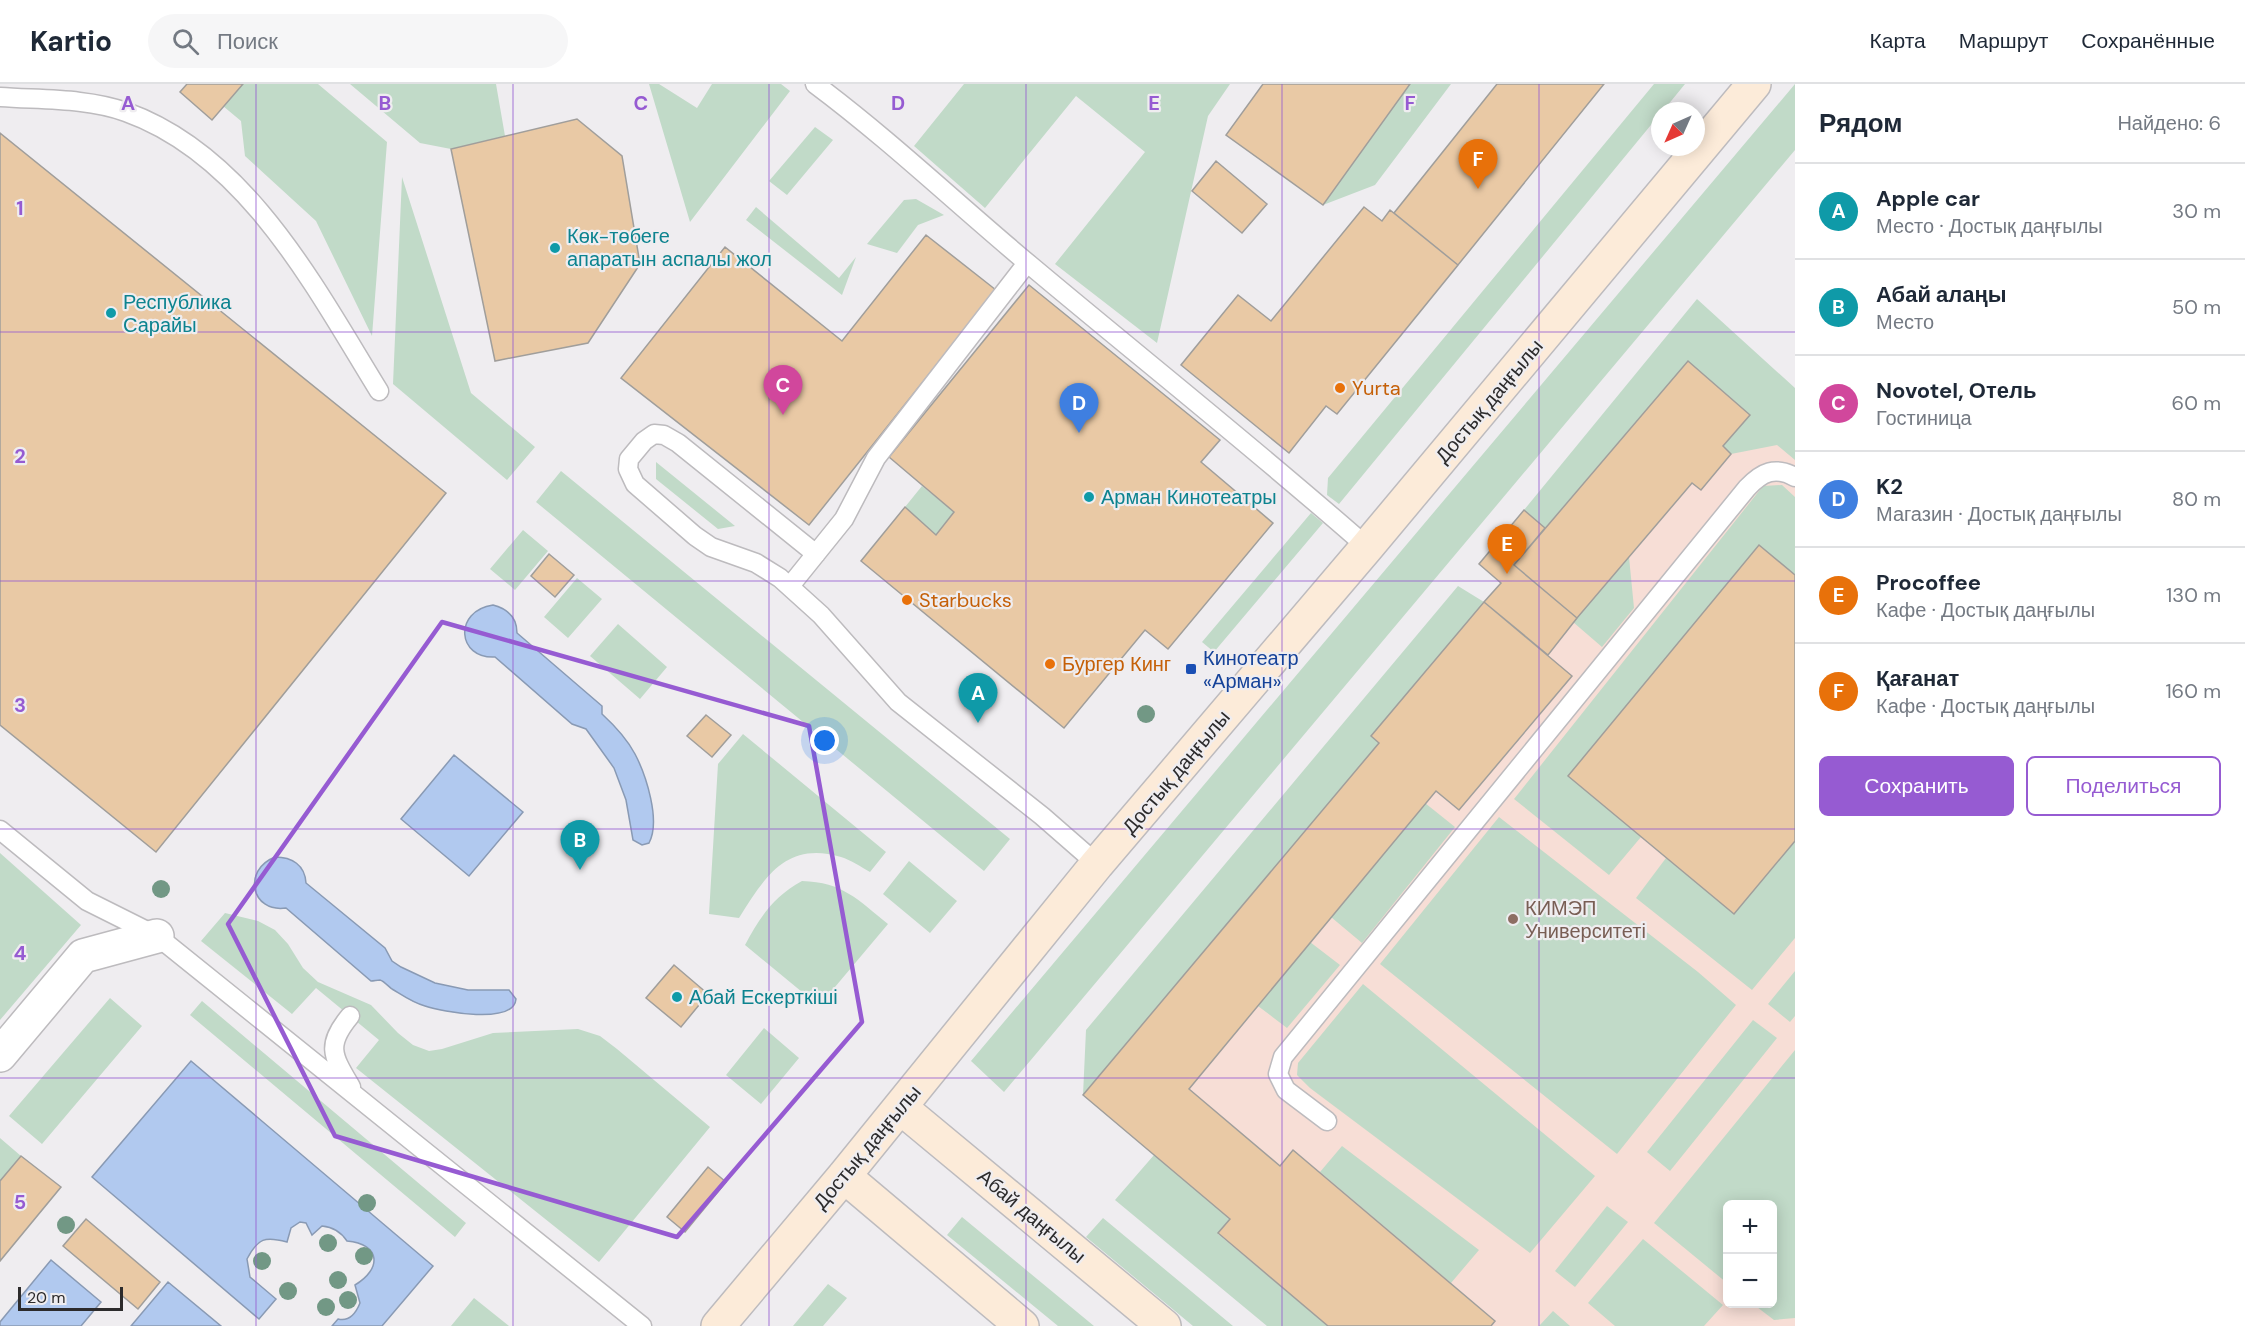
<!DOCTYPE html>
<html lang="ru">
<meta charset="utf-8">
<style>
body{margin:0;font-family:"DM Sans",sans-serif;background:#f6f6f7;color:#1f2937}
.controls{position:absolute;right:18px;bottom:18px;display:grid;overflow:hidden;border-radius:9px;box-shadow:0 3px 15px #0003}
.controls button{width:54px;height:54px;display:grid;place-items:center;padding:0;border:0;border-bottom:2px solid #e0e1e3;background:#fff;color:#1f2937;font:30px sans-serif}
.compass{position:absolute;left:1651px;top:18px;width:54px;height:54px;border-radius:50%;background:#fff;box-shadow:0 3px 15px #0003;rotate:225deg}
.scale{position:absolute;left:18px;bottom:15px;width:105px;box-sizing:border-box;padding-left:6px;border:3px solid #2c2b2c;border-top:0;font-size:16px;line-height:21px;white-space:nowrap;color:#2c2b2c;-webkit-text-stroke:4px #efedf0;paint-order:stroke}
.you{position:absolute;left:825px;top:657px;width:21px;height:21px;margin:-15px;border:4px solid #fff;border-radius:50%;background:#1a73e8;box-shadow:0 0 0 9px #1a73e833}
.badge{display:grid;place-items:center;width:39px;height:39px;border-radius:50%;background:#965bd2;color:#fff;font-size:20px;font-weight:700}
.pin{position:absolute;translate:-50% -50px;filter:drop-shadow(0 2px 3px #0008)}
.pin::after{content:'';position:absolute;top:32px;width:21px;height:18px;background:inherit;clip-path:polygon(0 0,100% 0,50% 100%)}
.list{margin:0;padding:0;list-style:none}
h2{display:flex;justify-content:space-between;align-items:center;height:78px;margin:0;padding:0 24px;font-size:26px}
h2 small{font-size:20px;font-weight:400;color:#747a83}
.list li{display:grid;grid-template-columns:39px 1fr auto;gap:18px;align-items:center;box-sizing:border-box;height:96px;padding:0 24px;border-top:2px solid #e0e1e3}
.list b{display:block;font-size:22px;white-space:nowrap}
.list p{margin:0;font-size:20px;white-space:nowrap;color:#747a83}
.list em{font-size:20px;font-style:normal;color:#747a83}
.actions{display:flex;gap:12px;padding:18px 24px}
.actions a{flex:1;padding:14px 0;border:2px solid #965bd2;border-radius:9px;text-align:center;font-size:21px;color:#965bd2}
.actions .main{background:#965bd2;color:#fff}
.icon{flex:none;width:33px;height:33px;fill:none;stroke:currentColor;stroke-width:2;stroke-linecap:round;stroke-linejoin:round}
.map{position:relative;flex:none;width:1795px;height:1242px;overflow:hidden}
header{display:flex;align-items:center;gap:36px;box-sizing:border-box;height:84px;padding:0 30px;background:#fff;border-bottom:2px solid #e0e1e3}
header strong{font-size:28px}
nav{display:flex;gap:33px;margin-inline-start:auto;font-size:21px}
.search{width:420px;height:54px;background:#f6f6f7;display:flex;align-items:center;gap:15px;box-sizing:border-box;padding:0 21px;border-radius:33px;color:#747a83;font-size:22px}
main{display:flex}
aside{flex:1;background:#fff}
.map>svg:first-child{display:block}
</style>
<header>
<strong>Kartio</strong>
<div class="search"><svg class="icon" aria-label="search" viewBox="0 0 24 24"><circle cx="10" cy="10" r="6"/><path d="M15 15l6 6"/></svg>Поиск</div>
<nav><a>Карта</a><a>Маршрут</a><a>Сохранённые</a></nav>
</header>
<main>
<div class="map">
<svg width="1795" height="1242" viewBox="0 0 1795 1242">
<rect width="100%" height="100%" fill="#efedf0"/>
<!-- education -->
<path fill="#f7ded6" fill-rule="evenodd" d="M1795,348V1242H1328L1218,1149L1230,1134L1083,1011L1379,659L1371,652L1484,518L1573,538L1692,399L1701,405L1731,370L1723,362ZM1728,1120H1772V1220H1728Z"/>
<!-- green -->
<path fill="#c1dac8" d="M243,0H318L387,58L372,252L316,137L245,72L241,37L223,22Z
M350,0H496L505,52L451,65L420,59Z
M649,0H659L697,24L712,0H781L790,7L690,138Z
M964,0H1230L1208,32L1157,259L1055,180L1145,68L1076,12L985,124L914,62Z
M1410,0H1451L1375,101L1323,121Z
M1654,0H1685L1663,27H1660V30L1339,420L1327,411L1328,394Z
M1795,0V66L1004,1008L971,977Z
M815,43L833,56L787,111L769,97Z
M402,93L471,309L535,363L507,396L393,300Z
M916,115L944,131L918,141L897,169L867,160L904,116Z
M756,123L839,194L856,173L842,211L746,136Z
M1697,215L1795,304V376L1777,361L1731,370L1723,362L1750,331L1688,277L1545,444L1524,426Z
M656,378L735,442L718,445L656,395Z
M561,387L1010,755L984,787L536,418Z
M1782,401L1795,413V491L1759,462L1568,692L1641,753L1609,791L1514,715L1763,402Z
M922,402L954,428L936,451L905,423Z
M1311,429L1323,439L1214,568L1202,558Z
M523,446L548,467L515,506L490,485Z
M1629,473L1634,524L1602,563L1573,538Z
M577,494L602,515L568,554L544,533Z
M1458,502L1484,518L1371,652L1379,659L1083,1011L1086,946Z
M618,540L667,583L640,615L590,572Z
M743,650L886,768L870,788C861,783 851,776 841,773C786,757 765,793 739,834L709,830L718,680Z
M1425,719L1455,743L1362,859L1331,833Z
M1499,733L1698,888L1736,921L1617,1070L1380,880Z
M1795,757V854L1752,906L1636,814L1666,774L1734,830Z
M0,769L81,841L0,936Z
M909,777L957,817L930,849L883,810Z
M802,797C843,798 858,816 888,840L819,922L745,861C760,833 773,813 802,797Z
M225,829L258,837L275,846L288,860L303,884L318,898L371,921L398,949L413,961L429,967L442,965L493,949L578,945L600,952L617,965L710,1043L599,1178L356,984L379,956L316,904L292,930L201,857Z
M1310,858L1340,881L1287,944L1258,922Z
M1795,887V932L1790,938L1768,920Z
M1363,900L1595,1092L1530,1169L1310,1004L1297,991L1298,979Z
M110,914L142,942L42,1060L9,1032Z
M202,917L466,1139L455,1153L190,931Z
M1753,936L1777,954L1670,1087L1647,1068Z
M764,944L799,974L761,1020L726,991Z
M1795,966V1234L1774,1236L1753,1220H1772V1120H1728L1727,1199L1654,1139Z
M0,1054L21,1072L0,1097Z
M1342,1062L1479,1166L1451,1199L1320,1088Z
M1154,1071L1230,1135L1218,1150L1328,1242H1267L1115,1116Z
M1607,1122L1628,1138L1575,1203L1555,1187Z
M962,1133L1094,1242H1058L947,1151Z
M1103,1134L1233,1242H1193L1086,1153Z
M1643,1155L1723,1221L1704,1242H1615L1588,1219Z
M828,1200L847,1214L823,1242H793Z
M474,1214L509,1242H451Z
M1553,1227L1570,1242H1539Z"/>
<!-- water -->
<path fill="#b1c9ef" stroke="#899ab4" stroke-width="1.5" d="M493,521C508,525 517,533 517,549L602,622V630C614,641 627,655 635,670C646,691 661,737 649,759L642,761L633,756L626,716L614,684L586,645L572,640L495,573C457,575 453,527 493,521Z
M454,671L523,728L469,792L401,735Z
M275,773C292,773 305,781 306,799L385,864L392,877L401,883L435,899L468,906H509L516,915C514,941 442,928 425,922C413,919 402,911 392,905C389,903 384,897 380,896C377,896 374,897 371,897L286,824C251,829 242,786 275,773Z
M191,977L433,1182L382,1242H332L338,1235C350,1238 356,1229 360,1219L355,1201C382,1185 381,1160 347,1157C341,1148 333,1143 322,1142L312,1151L306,1139L300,1138L291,1144L287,1158C265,1152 258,1154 247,1175L250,1193L276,1215L259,1235L92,1093Z
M51,1176L101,1218L81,1242H0V1238Z
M168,1198L221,1242H131Z"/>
<!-- building -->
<path fill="#e9c9a5" stroke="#a09e9b" stroke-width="1.5" d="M187,0H243L212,36L180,8Z
M1263,0H1410L1323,121L1226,51Z
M1497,0H1604L1458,181L1394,129Z
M577,35L622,72L640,180L588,259L495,277L451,65Z
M0,49L446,409L156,768L0,641Z
M1216,77L1267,120L1242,149L1192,107Z
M1364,123L1382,137L1390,126L1458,181L1337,330L1326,322L1289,369L1181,281L1238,211L1271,237Z
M926,151L996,206L809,441L621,294L725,163L842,257Z
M1029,201L1220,356L1201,378L1273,439L1168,565L1145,546L1064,644L861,477L905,423L936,451L954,428L889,373Z
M1688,277L1750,331L1723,362L1731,370L1701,406L1692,399L1577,534L1514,481Z
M1524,426L1545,444L1514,481L1577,534L1548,571L1484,518L1501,499L1479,480Z
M1759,461L1795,491V757L1734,830L1568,692Z
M549,470L574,491L555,513L531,492Z
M1484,518L1572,592L1459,726L1436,707L1189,1005L1280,1082L1293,1066L1495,1237L1491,1242H1328L1218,1149L1230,1135L1083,1011L1379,659L1371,652Z
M706,631L731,651L712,673L687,652Z
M674,881L708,910L681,943L646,914Z
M21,1072L61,1103L0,1177V1097Z
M708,1083L726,1098L685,1148L667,1133Z
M86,1135L160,1198L138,1225L63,1162Z"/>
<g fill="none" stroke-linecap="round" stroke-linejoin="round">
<!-- lane casing -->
<g stroke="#bdbbbe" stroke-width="21">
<path id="lane" d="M815,0C890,56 958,121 1030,181C1142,275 1257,366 1367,463
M0,13C42,16 87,14 126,28C247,71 316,205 379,307
M816,470L678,359L664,351L654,350L644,357L629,375L628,385L635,400L695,452L711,463L756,479L780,494L821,531L898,618L1042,732L1097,780
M790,502L844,435L876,374L1027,179
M0,746L87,817L157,852L642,1242
M350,932C325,962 333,972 351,1003
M1327,1037L1286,1006L1278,990L1283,973L1747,404C1762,388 1775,382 1795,393"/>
</g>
<!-- street casing -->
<g stroke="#bdbbbe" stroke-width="36">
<path id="street" d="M0,971L83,872L157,852"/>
</g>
<!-- secondary casing -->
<g stroke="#bdbbbe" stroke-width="36">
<path id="secondary" d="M900,1023L1164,1242
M844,1092L1022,1242
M718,1242L844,1092L1097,780L1367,463L1754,0"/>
</g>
<!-- lane -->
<use href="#lane" stroke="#fff" stroke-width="18"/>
<!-- street -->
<use href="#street" stroke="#fff" stroke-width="33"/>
<!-- secondary -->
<use href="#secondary" stroke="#fcebd9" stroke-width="33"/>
</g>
<!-- trees -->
<g fill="#729885">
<circle cx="1146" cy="630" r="9"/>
<circle cx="161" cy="805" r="9"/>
<circle cx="367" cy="1119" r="9"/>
<circle cx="66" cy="1141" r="9"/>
<circle cx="328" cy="1159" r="9"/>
<circle cx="364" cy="1172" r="9"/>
<circle cx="262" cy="1177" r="9"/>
<circle cx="338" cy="1196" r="9"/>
<circle cx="288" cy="1207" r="9"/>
<circle cx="348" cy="1216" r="9"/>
<circle cx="326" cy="1223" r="9"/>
</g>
<!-- marked area -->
<path fill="none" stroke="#965bd2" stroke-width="4.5" stroke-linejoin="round" d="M442,538L809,642L862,938L677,1153L335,1052L228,840Z"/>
<!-- grid -->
<path fill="none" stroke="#965bd2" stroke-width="1.5" stroke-opacity="0.55" d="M256,0V1242M513,0V1242M769,0V1242M1026,0V1242M1282,0V1242M1539,0V1242M0,248H1795M0,497H1795M0,745H1795M0,994H1795"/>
<!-- markers -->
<g fill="#0f9aa8" stroke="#efedf0" stroke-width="2">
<circle cx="555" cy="164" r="6"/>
<circle cx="111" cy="229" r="6"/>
<circle cx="1089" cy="413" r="6"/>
<circle cx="677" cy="913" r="6"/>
</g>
<g fill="#e8710a" stroke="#efedf0" stroke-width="2">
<circle cx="1340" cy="304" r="6"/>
<circle cx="907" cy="516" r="6"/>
<circle cx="1050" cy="580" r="6"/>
</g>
<rect fill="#1a4fb4" stroke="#efedf0" stroke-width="2" x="1185" y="579" width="12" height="12" rx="3"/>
<circle fill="#8d6e63" stroke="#efedf0" stroke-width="2" cx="1513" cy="835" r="6"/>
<g text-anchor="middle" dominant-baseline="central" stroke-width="4.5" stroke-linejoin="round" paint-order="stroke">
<!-- culture labels -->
<g font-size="20" fill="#0d838f" stroke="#efedf0" text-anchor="start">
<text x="567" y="152">Көк-төбеге<tspan x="567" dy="23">апаратын аспалы жол</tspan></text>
<text x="123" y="218">Республика<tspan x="123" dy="23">Сарайы</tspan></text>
<text x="1101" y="413">Арман Кинотеатры</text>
<text x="689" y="913">Абай Ескерткіші</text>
</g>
<!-- food labels -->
<g font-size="20" fill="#c56008" stroke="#efedf0" text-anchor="start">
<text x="1352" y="304">Yurta</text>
<text x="919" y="516">Starbucks</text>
<text x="1062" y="580">Бургер Кинг</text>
</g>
<!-- street labels -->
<g font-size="20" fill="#2c2b2c" stroke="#efedf0">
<text transform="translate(1489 317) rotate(-50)">Достық даңғылы</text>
<text transform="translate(1176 688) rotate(-50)">Достық даңғылы</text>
<text transform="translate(867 1063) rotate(-50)">Достық даңғылы</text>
<text transform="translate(1032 1132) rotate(40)">Абай даңғылы</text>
</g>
<!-- transit labels -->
<g font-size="20" fill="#164399" stroke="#efedf0" text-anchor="start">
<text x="1203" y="574">Кинотеатр<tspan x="1203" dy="23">«Арман»</tspan></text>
</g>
<!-- education labels -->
<g font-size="20" fill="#785e54" stroke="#efedf0" text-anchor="start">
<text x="1525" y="824">КИМЭП<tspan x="1525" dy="23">Университеті</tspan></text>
</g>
</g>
<g font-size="20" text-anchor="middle" font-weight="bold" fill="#965bd2" stroke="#efedf0" stroke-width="4.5" stroke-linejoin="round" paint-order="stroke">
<text x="128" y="26">A</text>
<text x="385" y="26">B</text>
<text x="641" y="26">C</text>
<text x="898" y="26">D</text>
<text x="1154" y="26">E</text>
<text x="1410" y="26">F</text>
<text x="20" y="131">1</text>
<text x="20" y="379">2</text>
<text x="20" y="628">3</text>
<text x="20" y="876">4</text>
<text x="20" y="1125">5</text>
</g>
</svg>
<div class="controls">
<button>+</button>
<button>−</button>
</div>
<svg class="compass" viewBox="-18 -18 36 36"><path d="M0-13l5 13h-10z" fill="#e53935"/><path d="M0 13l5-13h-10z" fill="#747a83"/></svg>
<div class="scale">20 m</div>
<div class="you"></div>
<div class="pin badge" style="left:978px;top:639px;background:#0f9aa8">A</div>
<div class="pin badge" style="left:580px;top:786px;background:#0f9aa8">B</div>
<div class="pin badge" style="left:783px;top:331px;background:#d1479c">C</div>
<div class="pin badge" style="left:1079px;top:349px;background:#3f7fe0">D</div>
<div class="pin badge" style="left:1507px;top:490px;background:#e8710a">E</div>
<div class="pin badge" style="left:1478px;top:105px;background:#e8710a">F</div>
</div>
<aside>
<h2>Рядом<small>Найдено: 6</small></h2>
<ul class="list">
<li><span class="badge" style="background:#0f9aa8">A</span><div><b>Apple car</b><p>Место · Достық даңғылы</p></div><em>30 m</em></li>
<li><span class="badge" style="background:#0f9aa8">B</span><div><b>Абай алаңы</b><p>Место</p></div><em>50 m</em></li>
<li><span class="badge" style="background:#d1479c">C</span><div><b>Novotel, Отель</b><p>Гостиница</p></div><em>60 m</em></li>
<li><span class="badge" style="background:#3f7fe0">D</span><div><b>K2</b><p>Магазин · Достық даңғылы</p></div><em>80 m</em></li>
<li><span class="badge" style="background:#e8710a">E</span><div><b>Procoffee</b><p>Кафе · Достық даңғылы</p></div><em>130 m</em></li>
<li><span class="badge" style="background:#e8710a">F</span><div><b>Қағанат</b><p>Кафе · Достық даңғылы</p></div><em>160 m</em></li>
</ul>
<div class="actions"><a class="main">Сохранить</a><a>Поделиться</a></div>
</aside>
</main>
